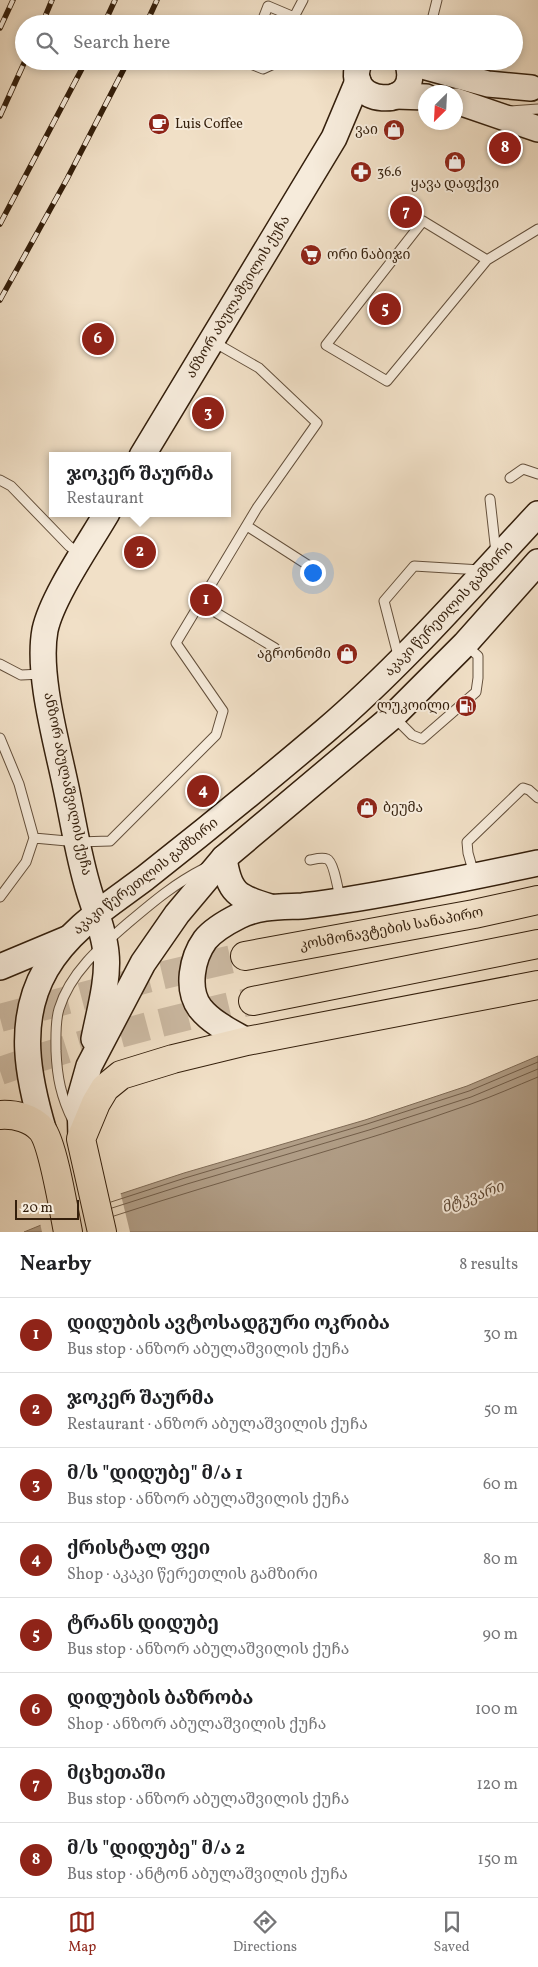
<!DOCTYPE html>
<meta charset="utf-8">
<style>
body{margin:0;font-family:Vollkorn,"Noto Serif Georgian",serif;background:#f6f6f6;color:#202124}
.compass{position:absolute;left:418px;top:85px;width:45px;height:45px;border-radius:50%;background:#fff;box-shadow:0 2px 8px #0003;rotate:204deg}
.scale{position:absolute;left:15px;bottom:12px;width:64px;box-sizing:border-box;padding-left:5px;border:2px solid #341f0c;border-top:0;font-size:14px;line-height:18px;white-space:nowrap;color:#341f0c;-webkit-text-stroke:4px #f6ebdb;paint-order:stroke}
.you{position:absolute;left:312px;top:572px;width:18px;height:18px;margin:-12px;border:4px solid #fff;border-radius:50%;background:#1a73e8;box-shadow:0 0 0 8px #1a73e833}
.badge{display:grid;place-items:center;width:32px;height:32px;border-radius:50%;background:#8f2418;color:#fff;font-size:16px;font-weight:700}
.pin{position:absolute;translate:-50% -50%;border:2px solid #fff;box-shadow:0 1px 5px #0006}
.popup{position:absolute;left:49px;top:452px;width:182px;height:65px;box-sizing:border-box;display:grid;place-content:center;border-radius:0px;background:#fff;filter:drop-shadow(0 1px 4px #0005);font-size:16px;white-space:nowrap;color:#757577}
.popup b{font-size:19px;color:#202124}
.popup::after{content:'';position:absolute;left:50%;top:100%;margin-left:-10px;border:10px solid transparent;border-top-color:#fff}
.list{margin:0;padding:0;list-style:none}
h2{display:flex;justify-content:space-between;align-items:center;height:65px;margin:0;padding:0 20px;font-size:21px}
h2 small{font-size:16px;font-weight:400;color:#757577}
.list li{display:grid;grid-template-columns:32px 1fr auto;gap:15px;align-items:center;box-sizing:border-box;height:75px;padding:0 20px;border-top:1px solid #e0e0e0}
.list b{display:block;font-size:19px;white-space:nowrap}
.list p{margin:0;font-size:16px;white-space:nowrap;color:#757577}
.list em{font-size:16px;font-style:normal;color:#757577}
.icon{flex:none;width:28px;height:28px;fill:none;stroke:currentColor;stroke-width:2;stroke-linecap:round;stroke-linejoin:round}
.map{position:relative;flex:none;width:538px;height:1232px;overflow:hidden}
.search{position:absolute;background:#fff;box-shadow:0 2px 8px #0003;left:15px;right:15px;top:15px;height:55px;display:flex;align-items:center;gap:12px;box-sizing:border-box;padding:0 18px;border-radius:28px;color:#757577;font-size:19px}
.sheet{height:665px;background:#fff}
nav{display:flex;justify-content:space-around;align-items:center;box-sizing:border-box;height:70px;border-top:1px solid #e0e0e0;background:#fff;font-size:14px;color:#757577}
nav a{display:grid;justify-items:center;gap:2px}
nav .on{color:#8f2418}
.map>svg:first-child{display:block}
</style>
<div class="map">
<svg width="538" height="1232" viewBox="0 0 538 1232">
<rect width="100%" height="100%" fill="#f1e0c7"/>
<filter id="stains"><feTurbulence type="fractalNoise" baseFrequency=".004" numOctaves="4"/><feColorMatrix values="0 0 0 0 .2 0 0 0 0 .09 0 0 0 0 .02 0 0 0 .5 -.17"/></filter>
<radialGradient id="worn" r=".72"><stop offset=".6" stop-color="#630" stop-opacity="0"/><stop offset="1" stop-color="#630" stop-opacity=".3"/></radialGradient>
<!-- water -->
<path fill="#b19e87" stroke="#7f6b56" d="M538,1056V1232H24L102,1200L184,1173L365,1120L467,1086Z"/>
<!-- pier -->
<path fill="#f1e0c7" d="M120,1191L130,1232H42L40,1223Z"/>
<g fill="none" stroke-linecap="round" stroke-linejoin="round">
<!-- shore -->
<path stroke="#725e4a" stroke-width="1" d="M111,1202L185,1178L367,1124L469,1091L538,1062
M112,1208L187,1184L369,1130L471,1097L538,1069
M114,1216C232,1177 354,1146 471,1104C494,1096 516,1086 538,1077"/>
<!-- primary-tunnel -->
<path stroke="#cbb9a2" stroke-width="28" stroke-dasharray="28 14" stroke-linecap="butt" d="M0,1018L151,978L245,956
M0,1071C83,1042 167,1020 253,1001"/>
<!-- lane casing -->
<g stroke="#634f3b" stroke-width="11">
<path id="lane" d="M294,17L303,0
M261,24L268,6L294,17L291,24
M431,24L437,0
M251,61L253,65L263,69L274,64L275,61
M510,111L538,109
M487,260L423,221L326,345L387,381L487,260L538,229
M510,478L523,469L538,474
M0,480L11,486L69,546L80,554
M490,499L496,553
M247,526L314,569
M200,603L275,648
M399,659L384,601L414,566L481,570
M0,664L21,675L42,674
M394,717L412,735L422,739L476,692L478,678V656L467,646
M0,738L19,784L34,838L26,862L0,897
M34,838L78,842L110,841L216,735L223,711L176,643L257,508L317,423L259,368L212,341
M310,860C315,859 322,857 327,859C334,862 338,890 340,898
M474,874L468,853L467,842L523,788L529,790L538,798
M73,1121C61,1097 57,1077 56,1051C56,1037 55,1022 59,1009C70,973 100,947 128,923C154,901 174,884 205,868"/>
</g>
<!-- secondary casing -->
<g stroke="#341f0c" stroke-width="28">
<g id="secondary">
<path d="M360,61C338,105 426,115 407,61"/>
<path d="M408,62L488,84L531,88"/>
<path d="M396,96L426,97"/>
<path d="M456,101L538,129"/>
<path id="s1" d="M142,456L334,138L358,81"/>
<path d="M224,858C229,893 237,897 270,907"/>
<path d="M0,967L67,939"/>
<path d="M94,1039C99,1013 109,979 106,953C104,931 95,911 89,891C78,856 73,819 65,783C56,740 37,673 45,630C52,597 89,544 107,513"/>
<path d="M247,1041C231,1032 212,1023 200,1008C186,989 192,958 205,940C213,930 227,922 239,916C259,906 281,907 302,906C315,905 327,903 340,901C406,891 472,877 538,863"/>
<path id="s2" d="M44,1132C28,1078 16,1021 46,969C69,929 109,905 145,878C206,830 266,781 325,731C402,665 469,588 538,514"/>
<path d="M81,1139L80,1098L89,1066L143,963L177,914L224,858L393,716L465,644L538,562"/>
</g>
</g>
<!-- primary casing -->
<g stroke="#341f0c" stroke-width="30">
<g id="primary">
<path id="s3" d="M245,956L474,914L538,900"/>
<path d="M253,1001L538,944"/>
<path d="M0,1115C15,1114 32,1118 42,1130C53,1144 64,1212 68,1232"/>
<path d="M102,1232L81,1139L96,1103L105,1088L121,1075L173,1059L247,1041L538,985"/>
</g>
</g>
<!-- lane -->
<use href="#lane" stroke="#f6ebdb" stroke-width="9"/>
<!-- secondary -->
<use href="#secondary" stroke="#f6ebdb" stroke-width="25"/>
<!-- primary -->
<use href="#primary" stroke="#f1e0c7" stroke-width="28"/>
<!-- rail casing -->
<g stroke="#341f0c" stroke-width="5.5">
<path id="rail" d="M42,24L52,0
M104,24L115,0
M146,24L157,0
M0,28L13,0
M0,116L25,61
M0,224L86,61
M0,300L67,179L128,61"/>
</g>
<!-- rail -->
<use href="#rail" stroke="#f6ebdb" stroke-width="4" stroke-dasharray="11" stroke-linecap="butt"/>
</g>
<!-- icons -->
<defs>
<g id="cafe-disc" transform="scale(1.125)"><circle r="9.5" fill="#8f2418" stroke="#f6ebdb"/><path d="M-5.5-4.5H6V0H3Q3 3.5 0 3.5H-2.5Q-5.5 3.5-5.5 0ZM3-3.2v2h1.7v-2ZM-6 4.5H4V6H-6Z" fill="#fff"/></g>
<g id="shop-disc" transform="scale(1.125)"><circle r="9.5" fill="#8f2418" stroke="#f6ebdb"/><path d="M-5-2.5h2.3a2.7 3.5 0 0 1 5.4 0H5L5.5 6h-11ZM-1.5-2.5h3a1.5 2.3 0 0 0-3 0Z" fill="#fff"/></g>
<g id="pharmacy-disc" transform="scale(1.125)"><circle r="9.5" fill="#8f2418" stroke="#f6ebdb"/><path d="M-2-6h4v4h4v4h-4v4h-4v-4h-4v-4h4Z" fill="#fff"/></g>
<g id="supermarket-disc" transform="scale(1.125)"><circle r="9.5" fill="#8f2418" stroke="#f6ebdb"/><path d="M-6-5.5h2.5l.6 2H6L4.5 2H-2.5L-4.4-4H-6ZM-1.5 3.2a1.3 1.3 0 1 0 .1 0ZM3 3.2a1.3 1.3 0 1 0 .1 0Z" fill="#fff"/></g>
<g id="fuel-disc" transform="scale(1.125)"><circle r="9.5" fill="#8f2418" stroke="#f6ebdb"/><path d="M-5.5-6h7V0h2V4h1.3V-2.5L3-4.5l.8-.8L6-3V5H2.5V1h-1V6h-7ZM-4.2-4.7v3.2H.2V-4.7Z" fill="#fff"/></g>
</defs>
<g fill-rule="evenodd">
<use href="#cafe-disc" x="159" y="124"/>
<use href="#shop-disc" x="394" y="130"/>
<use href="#shop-disc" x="455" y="162"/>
<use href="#pharmacy-disc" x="361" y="172"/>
<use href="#supermarket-disc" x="311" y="255"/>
<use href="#shop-disc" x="347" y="654"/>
<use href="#fuel-disc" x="466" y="706"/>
<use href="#shop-disc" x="367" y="808"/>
</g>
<g text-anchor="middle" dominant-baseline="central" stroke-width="4" stroke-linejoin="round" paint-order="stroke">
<!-- poi labels -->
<g font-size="14" fill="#341f0c" stroke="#f6ebdb" text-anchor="start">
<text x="175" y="124">Luis Coffee</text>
<text x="378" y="130" text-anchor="end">ვაი</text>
<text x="377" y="172">36.6</text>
<text x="455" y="184" text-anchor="middle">ყავა დაფქვი</text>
<text x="327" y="255">ორი ნაბიჯი</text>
<text x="331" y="654" text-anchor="end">აგრონომი</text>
<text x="450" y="706" text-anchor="end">ლუკოილი</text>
<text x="383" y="808">ბეუმა</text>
</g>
<!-- street labels -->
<g font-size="14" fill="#341f0c" stroke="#f6ebdb">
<text stroke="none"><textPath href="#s1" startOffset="186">ანზორ აბულაშვილის ქუჩა</textPath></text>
<text stroke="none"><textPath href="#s2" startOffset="710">აკაკი წერეთლის გამზირი</textPath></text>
<text transform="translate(67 784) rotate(78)">ანზორ აბულაშვილის ქუჩა</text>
<text stroke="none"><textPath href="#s2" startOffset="305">აკაკი წერეთლის გამზირი</textPath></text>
<text stroke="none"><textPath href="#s3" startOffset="149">კოსმონავტების სანაპირო</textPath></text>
</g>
<!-- water labels -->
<g font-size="15" font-style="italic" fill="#604b37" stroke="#f6ebdb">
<text transform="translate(473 1198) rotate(-20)">მტკვარი</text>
</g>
</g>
<rect width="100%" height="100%" filter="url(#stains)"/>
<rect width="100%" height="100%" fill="url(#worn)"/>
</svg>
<svg class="compass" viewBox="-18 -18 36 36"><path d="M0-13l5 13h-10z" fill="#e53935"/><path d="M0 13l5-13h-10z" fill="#757577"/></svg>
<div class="scale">20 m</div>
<div class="you"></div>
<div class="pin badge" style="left:206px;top:600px">1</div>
<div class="pin badge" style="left:140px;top:552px">2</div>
<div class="popup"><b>ჯოკერ შაურმა</b>Restaurant</div>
<div class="pin badge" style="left:208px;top:413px">3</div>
<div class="pin badge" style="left:203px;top:791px">4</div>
<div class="pin badge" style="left:385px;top:309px">5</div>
<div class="pin badge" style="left:98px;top:339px">6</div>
<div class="pin badge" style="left:406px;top:212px">7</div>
<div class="pin badge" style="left:505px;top:148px">8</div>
<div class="search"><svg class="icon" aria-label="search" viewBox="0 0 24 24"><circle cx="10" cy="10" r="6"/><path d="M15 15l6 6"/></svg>Search here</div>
</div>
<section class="sheet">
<h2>Nearby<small>8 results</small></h2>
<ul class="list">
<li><span class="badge">1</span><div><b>დიდუბის ავტოსადგური ოკრიბა</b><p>Bus stop · ანზორ აბულაშვილის ქუჩა</p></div><em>30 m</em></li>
<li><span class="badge">2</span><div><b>ჯოკერ შაურმა</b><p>Restaurant · ანზორ აბულაშვილის ქუჩა</p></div><em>50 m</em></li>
<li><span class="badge">3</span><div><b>მ/ს &quot;დიდუბე&quot; მ/ა 1</b><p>Bus stop · ანზორ აბულაშვილის ქუჩა</p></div><em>60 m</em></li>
<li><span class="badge">4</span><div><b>ქრისტალ ფეი</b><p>Shop · აკაკი წერეთლის გამზირი</p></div><em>80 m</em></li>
<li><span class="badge">5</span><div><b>ტრანს დიდუბე</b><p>Bus stop · ანზორ აბულაშვილის ქუჩა</p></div><em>90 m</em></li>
<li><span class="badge">6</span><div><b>დიდუბის ბაზრობა</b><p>Shop · ანზორ აბულაშვილის ქუჩა</p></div><em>100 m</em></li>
<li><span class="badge">7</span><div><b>მცხეთაში</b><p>Bus stop · ანზორ აბულაშვილის ქუჩა</p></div><em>120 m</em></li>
<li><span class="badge">8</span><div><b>მ/ს &quot;დიდუბე&quot; მ/ა 2</b><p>Bus stop · ანტონ აბულაშვილის ქუჩა</p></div><em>150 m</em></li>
</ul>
</section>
<nav>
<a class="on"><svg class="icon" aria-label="map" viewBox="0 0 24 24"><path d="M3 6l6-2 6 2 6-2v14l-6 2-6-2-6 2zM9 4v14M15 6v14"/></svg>Map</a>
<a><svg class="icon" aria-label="directions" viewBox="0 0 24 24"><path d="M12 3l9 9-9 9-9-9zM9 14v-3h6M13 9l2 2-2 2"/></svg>Directions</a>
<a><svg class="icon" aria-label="saved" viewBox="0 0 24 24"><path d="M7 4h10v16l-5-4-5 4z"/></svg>Saved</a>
</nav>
